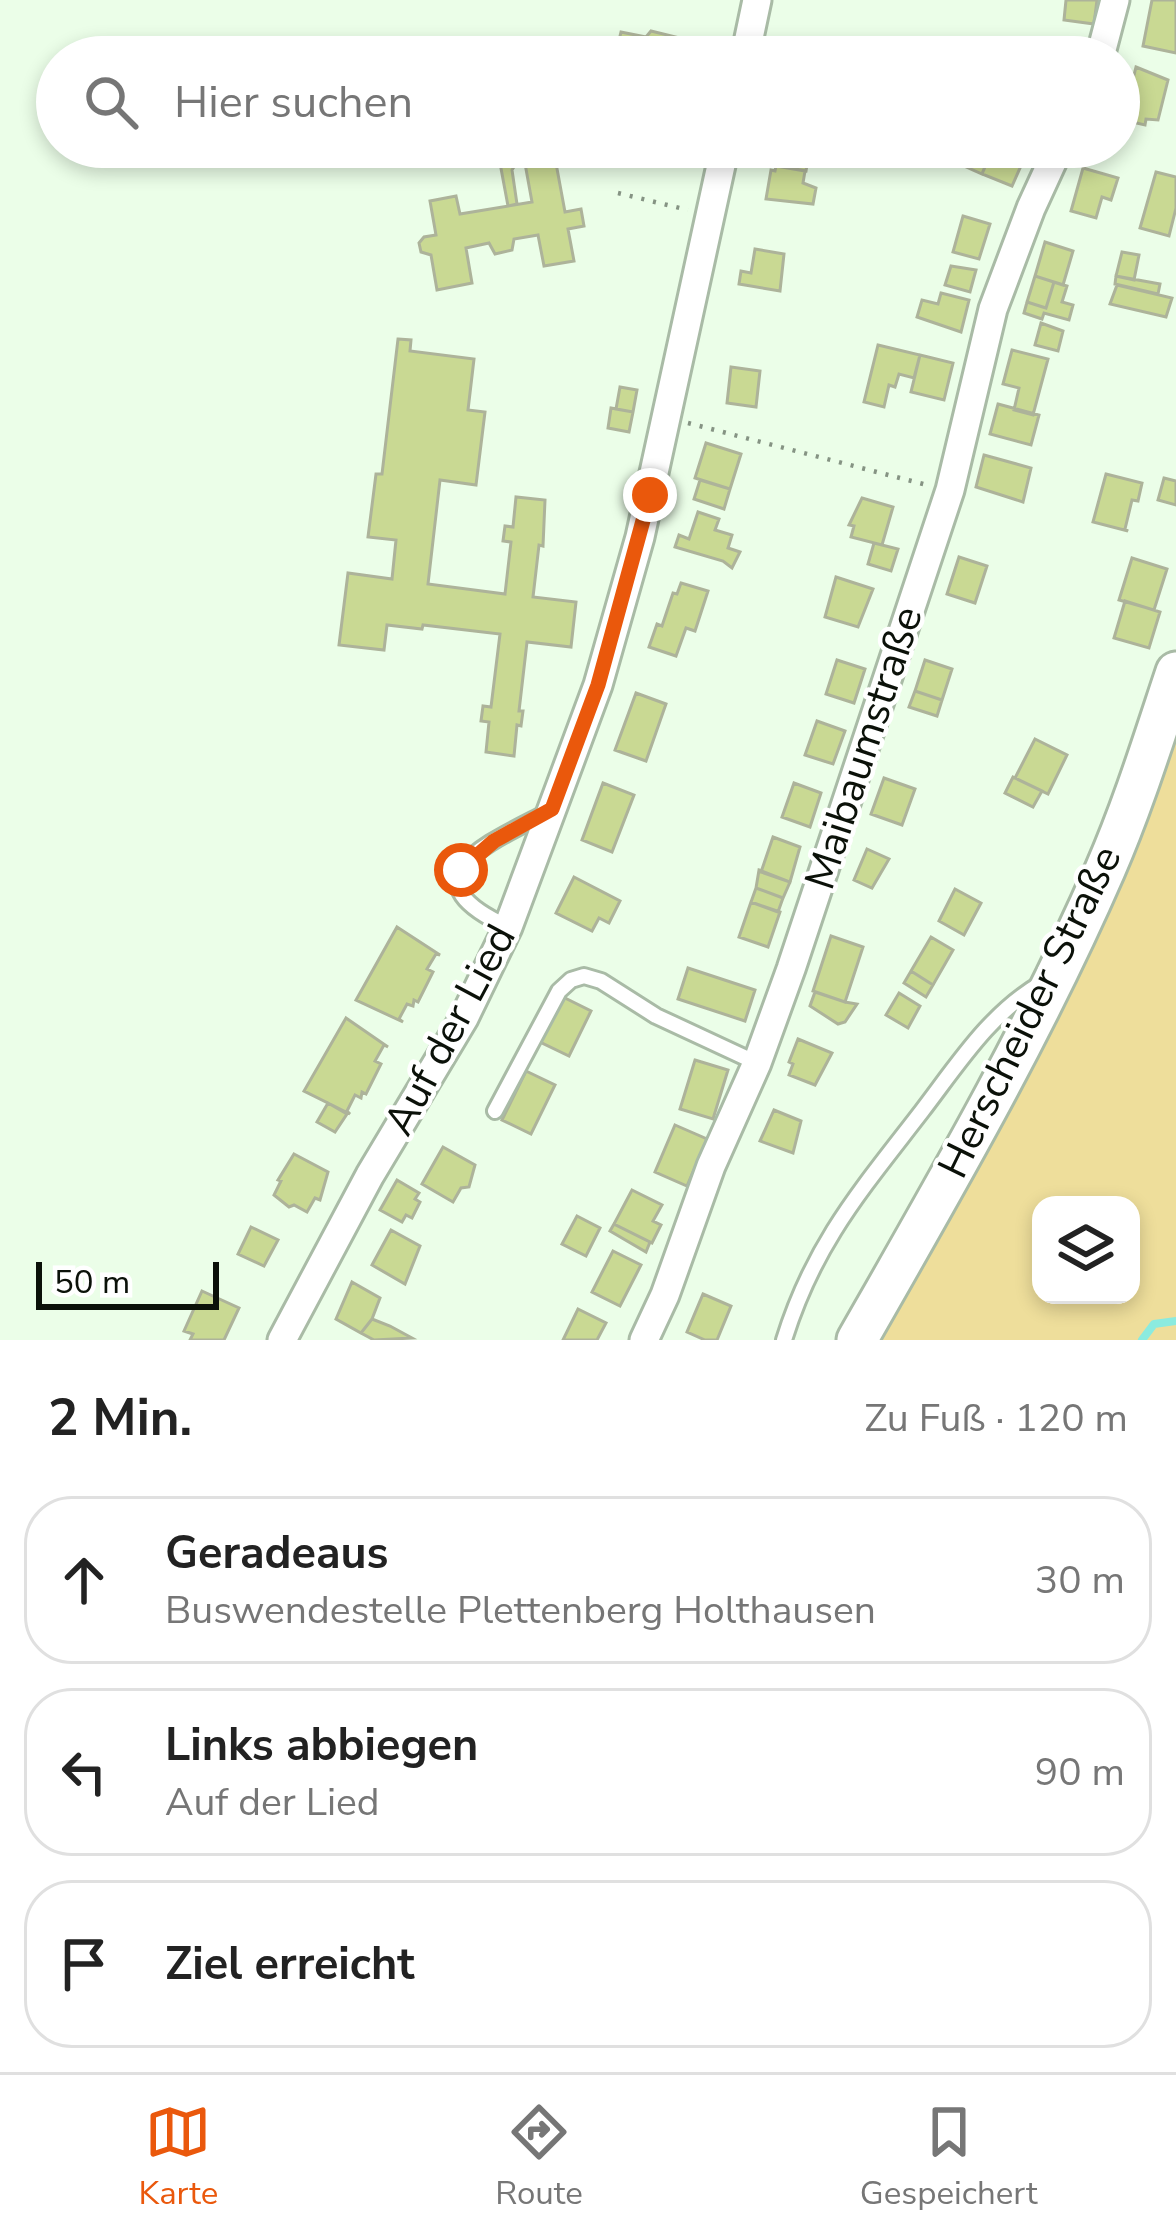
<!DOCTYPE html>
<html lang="de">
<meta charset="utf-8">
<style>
body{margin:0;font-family:"Nunito Sans",sans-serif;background:#f6f6f6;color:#222}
.controls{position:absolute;right:36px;bottom:36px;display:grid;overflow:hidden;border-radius:24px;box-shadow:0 6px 18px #0003}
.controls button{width:108px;height:108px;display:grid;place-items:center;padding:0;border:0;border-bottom:3px solid #e0e0e0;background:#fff;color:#222;font:60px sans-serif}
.scale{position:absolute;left:36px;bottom:30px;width:183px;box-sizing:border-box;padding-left:12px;border:6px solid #0b1109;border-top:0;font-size:33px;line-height:42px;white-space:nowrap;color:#0b1109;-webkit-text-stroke:9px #fff;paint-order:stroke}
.stop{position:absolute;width:36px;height:36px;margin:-27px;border:9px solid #ea580c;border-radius:50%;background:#fff}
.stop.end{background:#ea580c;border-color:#fff;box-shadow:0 3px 12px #0008}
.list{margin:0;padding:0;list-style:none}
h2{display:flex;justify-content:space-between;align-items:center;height:156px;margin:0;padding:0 48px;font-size:51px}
h2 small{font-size:39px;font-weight:400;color:#767676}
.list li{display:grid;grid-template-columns:78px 1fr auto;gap:36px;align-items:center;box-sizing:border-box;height:168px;margin:0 24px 24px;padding:0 24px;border:3px solid #e0e0e0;border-radius:48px}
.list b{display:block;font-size:45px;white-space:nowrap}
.list p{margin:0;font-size:39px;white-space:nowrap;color:#767676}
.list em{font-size:39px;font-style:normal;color:#767676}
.icon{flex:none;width:66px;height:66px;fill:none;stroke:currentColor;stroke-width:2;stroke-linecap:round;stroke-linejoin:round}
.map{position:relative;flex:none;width:1176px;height:1340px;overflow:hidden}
.search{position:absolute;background:#fff;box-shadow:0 6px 18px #0003;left:36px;right:36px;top:36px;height:132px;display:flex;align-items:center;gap:30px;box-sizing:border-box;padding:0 42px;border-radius:66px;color:#767676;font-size:45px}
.sheet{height:732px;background:#fff}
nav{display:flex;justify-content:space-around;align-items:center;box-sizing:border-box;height:168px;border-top:3px solid #e0e0e0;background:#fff;font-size:33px;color:#767676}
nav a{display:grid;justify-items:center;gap:6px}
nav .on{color:#ea580c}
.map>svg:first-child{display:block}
</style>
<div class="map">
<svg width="1176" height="1340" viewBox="0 0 1176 1340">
<rect width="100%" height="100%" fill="#ebfee8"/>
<!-- green -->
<path fill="#eede9b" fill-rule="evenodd" d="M1176,721V1340H874ZM1041,1205H1131V1295H1041Z"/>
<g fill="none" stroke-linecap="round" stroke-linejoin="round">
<!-- stream -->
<path stroke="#8bebdf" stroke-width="8" d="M1142,1340L1154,1324L1176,1321"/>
</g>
<!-- building -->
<path fill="#c9d993" stroke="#adb39a" stroke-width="3" d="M1066,0H1097L1094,24L1064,20Z
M1152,0H1176V53L1143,46Z
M651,31L676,37L672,57H615L621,32L646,37Z
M1136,67L1168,80L1158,120L1146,119L1145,125L1123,120Z
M506,147H519L521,156L512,170L517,204L508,206L500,163L507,153Z
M522,147H553L565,212L581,209L584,226L568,229L574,261L544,266L538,235L514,239L512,250L495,254L489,243L466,248L472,283L437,290L431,255L421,252L419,243L424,237L436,235L430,201L456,196L460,214L532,202Z
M777,147H810L806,171L774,165Z
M993,147L1028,150L1012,186L982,174Z
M971,148L990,155L982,174L964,166Z
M776,166L805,171L803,183L816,188L813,204L766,199L771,170L775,171Z
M1083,168L1118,178L1111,200L1102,197L1096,218L1071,211Z
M1156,172L1176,177V208L1169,236L1140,228Z
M963,216L990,224L979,259L953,252Z
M1045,242L1073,251L1063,285L1035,276Z
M755,249L784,254L780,291L739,284L741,271L751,273Z
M1122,252L1139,255L1134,280L1116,276Z
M951,266L976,270L970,292L945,285Z
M1035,276L1054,282L1046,308L1027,302Z
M1116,276L1160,284L1158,294L1115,284Z
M1054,282L1067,286L1062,302L1073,305L1069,320L1044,313L1042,319L1024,313L1027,302L1046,308Z
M1117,285L1172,298L1166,317L1110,304Z
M941,293L969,300L961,332L917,317L922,300L938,304Z
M1041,323L1063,331L1058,351L1035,345Z
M398,339L411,340L410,351L474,359L468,410L485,412L476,485L440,480L428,584L505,594L511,542L503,541L505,526L513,527L516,497L545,500L543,546L539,545L533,597L576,602L571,647L527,642L519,711H523L521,726L517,725L514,756L486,752L489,722L481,721L483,706L491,707L500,634L423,625L422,629L387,625L384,650L339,645L348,573L392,579L396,540L368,537L376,474H382Z
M878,345L920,355L914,378L899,374L895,387L889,385L884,407L864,402Z
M1012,350L1048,359L1033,415L1014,410L1019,388L1003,384Z
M920,355L953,363L944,400L911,392Z
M731,367L760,371L756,407L727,403Z
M620,387L637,390L633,412L616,409Z
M998,404L1039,415L1031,445L990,434Z
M611,408L633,412L629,432L608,428Z
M706,443L741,454L730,489L695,478Z
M984,455L1031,468L1023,502L976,487Z
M1106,474L1142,483L1138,501L1132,500L1125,529L1128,531L1093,522Z
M1164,478L1176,481V505L1158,500Z
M700,480L730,489L724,509L694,499Z
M862,498L893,507L882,545L851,537L854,526L849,525Z
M698,512L719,519L715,530L732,535L728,548L740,552L732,568L723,561L675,547L679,535L689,539Z
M874,543L898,549L891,571L868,564Z
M959,557L987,566L975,603L947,594Z
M1132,558L1167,569L1154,610L1119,600Z
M836,577L873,589L858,627L825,617Z
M681,583L708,591L695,631L686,628L676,656L649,647L657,624L662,626L673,593L677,594Z
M1125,601L1160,612L1149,648L1114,638Z
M837,660L865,669L854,703L826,694Z
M925,660L952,669L942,700L915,691Z
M915,691L942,700L937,716L909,707Z
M636,693L666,704L646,761L615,750Z
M817,721L845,731L833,764L805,755Z
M1035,739L1067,755L1048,794L1015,778Z
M1013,777L1042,791L1033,807L1005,793Z
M884,778L915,789L902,825L871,814Z
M603,783L634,795L612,852L582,840Z
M794,783L821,793L810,827L782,817Z
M773,837L800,847L790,882L761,872Z
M867,849L889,859L872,888L854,880Z
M759,870L790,882L783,898L756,888Z
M574,877L620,901L609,923L599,918L592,931L556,913Z
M756,888L783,898L778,912L751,902Z
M955,889L981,903L964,935L939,921Z
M751,902L780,912L768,947L739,937Z
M397,927L440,955L436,954L427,969L433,972L418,1002L414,1000L413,1006L407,1004L399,1019L403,1022L356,1000Z
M831,936L863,947L845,1002L813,991Z
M931,937L953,950L933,985L911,971Z
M688,968L755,990L745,1021L678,999Z
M911,971L933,985L926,997L904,983Z
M815,992L845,1002L857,1004L845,1022L838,1024L810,1006Z
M899,993L920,1006L908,1028L886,1015Z
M563,997L591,1011L569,1056L540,1042Z
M346,1018L388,1047L384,1045L375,1061L381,1064L366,1094L362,1092L361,1098L355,1095L347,1111L350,1114L304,1091Z
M798,1039L832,1053L815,1085L789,1075L793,1064L789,1062Z
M695,1060L728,1070L713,1119L680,1109Z
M526,1071L555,1085L531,1134L502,1120Z
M328,1103L347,1114L335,1132L317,1122Z
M774,1110L801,1121L793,1153L760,1141Z
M675,1125L707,1139L687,1186L655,1172Z
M443,1147L475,1165L469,1187L461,1188L453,1202L422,1184Z
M294,1154L328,1172L320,1200L315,1198L307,1212L294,1205L289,1207L274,1195L281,1181L278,1180Z
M397,1180L419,1193L415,1199L420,1202L412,1218L406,1215L402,1222L380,1210Z
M632,1190L662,1205L653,1221L661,1225L652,1243L614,1224Z
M577,1216L600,1228L586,1256L562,1244Z
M614,1224L650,1242L646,1252L610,1231Z
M251,1227L278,1240L264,1266L238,1254Z
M391,1230L420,1246L405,1284L372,1265Z
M613,1251L641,1265L620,1306L592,1292Z
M352,1282L380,1298L372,1319L361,1333L336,1319Z
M202,1291L239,1308L224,1340H190L193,1334L184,1331Z
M703,1294L731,1306L717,1340H705L687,1332Z
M578,1309L606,1323L597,1340H563Z
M372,1319L390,1326L412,1338L374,1340L361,1333Z"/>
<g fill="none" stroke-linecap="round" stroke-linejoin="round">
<!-- service casing -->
<g stroke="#a9bba6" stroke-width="20">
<path id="service" d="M508,927C401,878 489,843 548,812
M495,1111L559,991L571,980L584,976L601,981L656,1016L757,1063
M784,1340C814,1243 862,1189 922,1111C958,1064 990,1013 1042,983"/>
</g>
<!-- minor casing -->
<g stroke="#a9bba6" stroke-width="33">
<path id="minor" d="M745,57L757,0
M1100,57L1115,0
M282,1340L370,1175L464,1018L508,927L552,809L598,685L640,537L725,147
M644,1340L665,1295L711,1166L757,1063L791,969L950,490L993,309L1031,208L1059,147"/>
</g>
<!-- secondary casing -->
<g stroke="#a9bba6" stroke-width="45">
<path id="secondary" d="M857,1340C945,1186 1034,1033 1105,870C1133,806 1154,738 1176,672"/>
</g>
<!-- path -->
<path stroke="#859383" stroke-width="4.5" stroke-dasharray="3 9" stroke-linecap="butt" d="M618,193L688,210
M688,423L927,485"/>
<!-- service -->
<use href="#service" stroke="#fff" stroke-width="14"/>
<!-- minor -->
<use href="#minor" stroke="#fff" stroke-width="27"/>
<!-- secondary -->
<use href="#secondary" stroke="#fff" stroke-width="39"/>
</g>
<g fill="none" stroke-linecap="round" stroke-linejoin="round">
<!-- route -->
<path stroke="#ea580c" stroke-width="15" d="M461,870L494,841L552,809L598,685L650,495"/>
</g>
<g text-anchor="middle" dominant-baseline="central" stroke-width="9" stroke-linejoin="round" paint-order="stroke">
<!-- street labels -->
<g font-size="42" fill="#0b1109" stroke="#fff">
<text transform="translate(864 748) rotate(-72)">Maibaumstraße</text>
<text transform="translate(1030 1012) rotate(-64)">Herscheider Straße</text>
<text transform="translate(450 1030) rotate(-62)">Auf der Lied</text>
</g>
</g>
</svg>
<div class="controls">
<button><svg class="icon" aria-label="layers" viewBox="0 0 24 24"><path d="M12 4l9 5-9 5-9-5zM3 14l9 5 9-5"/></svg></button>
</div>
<div class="scale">50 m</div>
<div class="stop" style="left:461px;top:870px"></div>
<div class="stop end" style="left:650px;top:495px"></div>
<div class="search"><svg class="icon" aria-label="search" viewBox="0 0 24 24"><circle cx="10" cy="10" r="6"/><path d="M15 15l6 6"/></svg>Hier suchen</div>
</div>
<section class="sheet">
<h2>2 Min.<small>Zu Fuß · 120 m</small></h2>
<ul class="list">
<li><svg class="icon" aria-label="ahead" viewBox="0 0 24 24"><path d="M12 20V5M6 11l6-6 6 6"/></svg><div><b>Geradeaus</b><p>Buswendestelle Plettenberg Holthausen</p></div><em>30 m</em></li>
<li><svg class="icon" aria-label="left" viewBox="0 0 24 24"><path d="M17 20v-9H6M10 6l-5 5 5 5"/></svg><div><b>Links abbiegen</b><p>Auf der Lied</p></div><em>90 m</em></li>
<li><svg class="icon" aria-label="arrive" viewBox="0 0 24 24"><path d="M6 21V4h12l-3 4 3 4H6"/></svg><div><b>Ziel erreicht</b></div></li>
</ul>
</section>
<nav>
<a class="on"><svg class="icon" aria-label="map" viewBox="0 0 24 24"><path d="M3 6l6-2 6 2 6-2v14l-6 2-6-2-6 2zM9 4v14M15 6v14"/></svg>Karte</a>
<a><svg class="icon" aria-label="directions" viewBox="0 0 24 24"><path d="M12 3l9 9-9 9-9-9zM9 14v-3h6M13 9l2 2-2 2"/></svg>Route</a>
<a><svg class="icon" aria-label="saved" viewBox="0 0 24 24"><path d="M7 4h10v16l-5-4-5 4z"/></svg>Gespeichert</a>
</nav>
